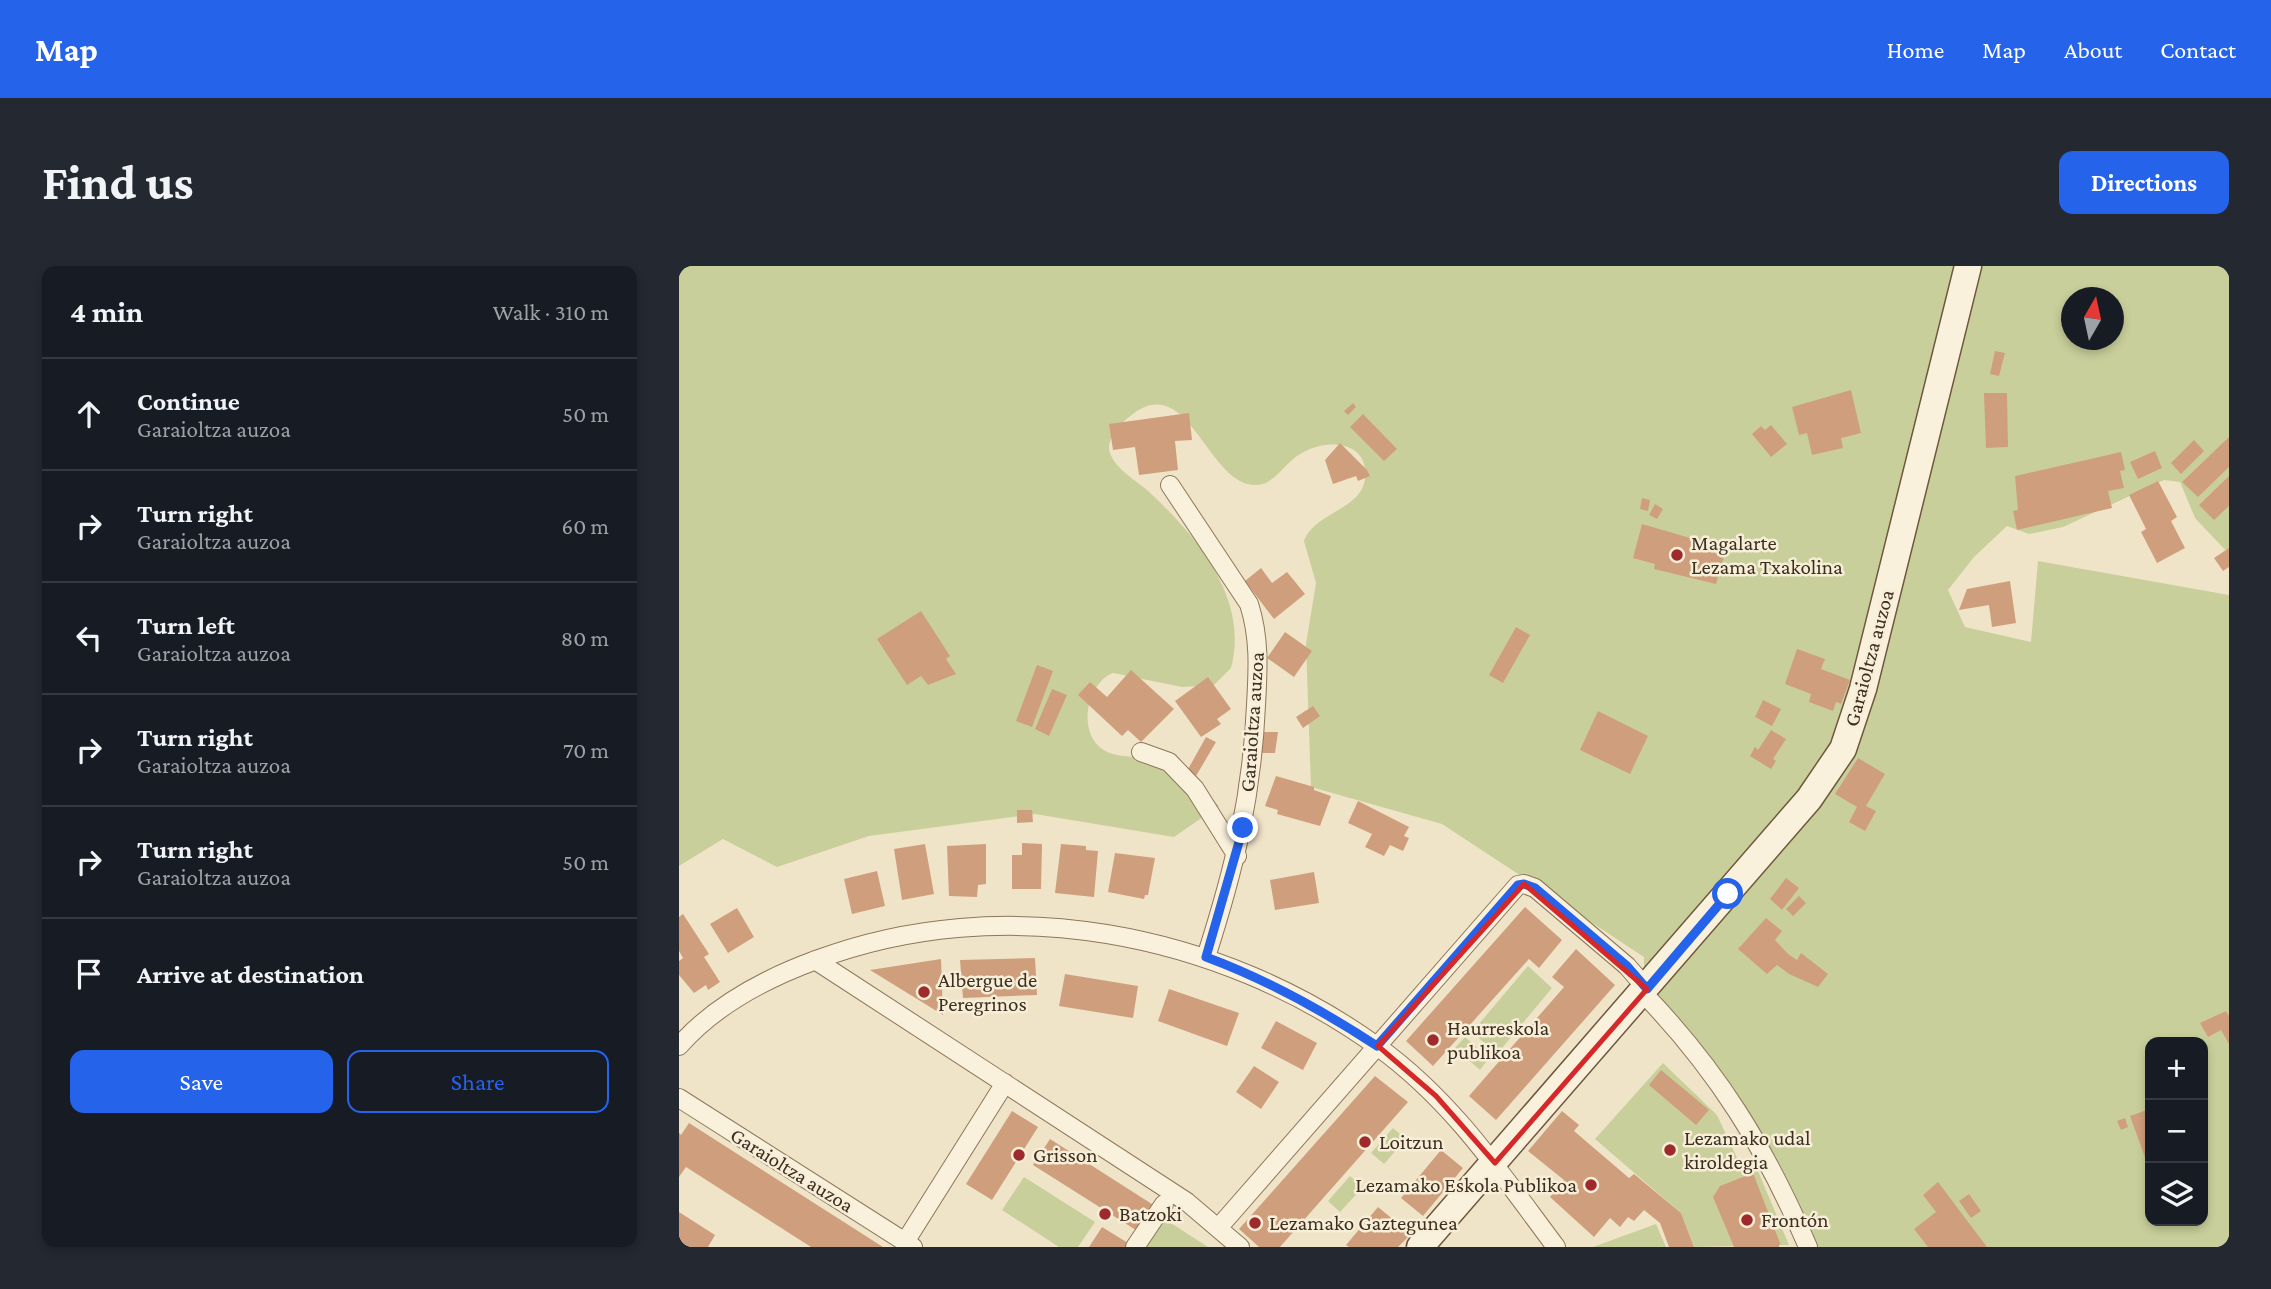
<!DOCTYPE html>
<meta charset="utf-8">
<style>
body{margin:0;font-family:"Crimson Pro",serif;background:#242831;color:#f1f3f6}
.controls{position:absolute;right:21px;bottom:21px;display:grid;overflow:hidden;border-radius:14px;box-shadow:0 4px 10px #0003}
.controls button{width:63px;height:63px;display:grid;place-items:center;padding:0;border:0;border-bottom:2px solid #363941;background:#171b24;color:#f1f3f6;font:35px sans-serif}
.compass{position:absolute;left:1382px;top:21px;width:63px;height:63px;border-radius:50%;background:#171b24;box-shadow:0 4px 10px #0003;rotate:9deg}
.stop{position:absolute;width:21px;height:21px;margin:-16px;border:5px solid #2563eb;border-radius:50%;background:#fff}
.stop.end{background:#2563eb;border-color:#fff;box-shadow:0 2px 7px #0008}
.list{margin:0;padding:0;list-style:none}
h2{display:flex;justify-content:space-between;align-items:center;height:91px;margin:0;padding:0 28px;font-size:30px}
h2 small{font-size:23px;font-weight:400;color:#9ea1a6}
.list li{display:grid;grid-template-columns:46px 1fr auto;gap:21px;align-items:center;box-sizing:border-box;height:112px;padding:0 28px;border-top:2px solid #363941}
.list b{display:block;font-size:26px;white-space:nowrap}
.list p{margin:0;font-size:23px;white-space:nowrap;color:#9ea1a6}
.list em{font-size:23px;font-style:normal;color:#9ea1a6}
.actions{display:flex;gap:14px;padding:21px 28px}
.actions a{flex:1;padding:16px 0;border:2px solid #2563eb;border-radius:14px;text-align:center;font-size:24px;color:#2563eb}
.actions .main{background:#2563eb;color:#fff}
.icon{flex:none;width:38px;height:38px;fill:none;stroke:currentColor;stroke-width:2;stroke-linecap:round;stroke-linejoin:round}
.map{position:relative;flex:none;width:1550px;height:981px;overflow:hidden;border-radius:14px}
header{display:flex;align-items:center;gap:42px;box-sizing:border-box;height:98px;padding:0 35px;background:#2563eb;color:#fff}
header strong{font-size:33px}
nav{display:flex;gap:38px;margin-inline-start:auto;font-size:24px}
.intro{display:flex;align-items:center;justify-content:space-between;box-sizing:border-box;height:168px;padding:0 42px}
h1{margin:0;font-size:49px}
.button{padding:18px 32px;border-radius:14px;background:#2563eb;color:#fff;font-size:24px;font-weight:700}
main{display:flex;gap:42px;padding:0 42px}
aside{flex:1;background:#171b24;border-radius:14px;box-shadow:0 4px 10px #0003}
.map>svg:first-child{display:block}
</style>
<header>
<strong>Map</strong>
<nav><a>Home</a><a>Map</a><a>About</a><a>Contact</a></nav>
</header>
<div class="intro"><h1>Find us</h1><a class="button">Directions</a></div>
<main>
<aside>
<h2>4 min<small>Walk · 310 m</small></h2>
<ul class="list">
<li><svg class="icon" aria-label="ahead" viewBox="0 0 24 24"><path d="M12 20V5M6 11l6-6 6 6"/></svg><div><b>Continue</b><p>Garaioltza auzoa</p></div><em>50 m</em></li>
<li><svg class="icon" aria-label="right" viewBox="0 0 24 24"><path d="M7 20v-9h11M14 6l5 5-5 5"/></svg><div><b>Turn right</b><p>Garaioltza auzoa</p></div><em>60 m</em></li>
<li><svg class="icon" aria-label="left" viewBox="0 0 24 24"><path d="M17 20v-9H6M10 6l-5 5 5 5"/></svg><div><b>Turn left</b><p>Garaioltza auzoa</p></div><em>80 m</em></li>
<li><svg class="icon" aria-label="right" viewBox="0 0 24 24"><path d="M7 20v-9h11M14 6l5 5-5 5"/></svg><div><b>Turn right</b><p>Garaioltza auzoa</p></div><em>70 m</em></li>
<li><svg class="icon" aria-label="right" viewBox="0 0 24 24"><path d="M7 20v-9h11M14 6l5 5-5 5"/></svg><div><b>Turn right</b><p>Garaioltza auzoa</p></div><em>50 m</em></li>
<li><svg class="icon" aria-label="arrive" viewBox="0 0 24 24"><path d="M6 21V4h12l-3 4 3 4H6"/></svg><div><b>Arrive at destination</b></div></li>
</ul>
<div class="actions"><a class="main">Save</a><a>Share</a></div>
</aside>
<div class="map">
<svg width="1550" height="981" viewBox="0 0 1550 981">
<rect width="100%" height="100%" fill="#f0e4c8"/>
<!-- green -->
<path fill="#c9cf9b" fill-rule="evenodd" d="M0,0H1550V288L1516,252L1501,216L1485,214L1384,261L1350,268L1328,260L1295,291L1269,324L1286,361L1352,376L1359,295L1550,329V981H1135C1109,928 1087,870 1054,822C1030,788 995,761 965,735V691L763,558L632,521L627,378L637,317L625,275C636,246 682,244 686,213C691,170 637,171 612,195C604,202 594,215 584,218C530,232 512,98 450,151C442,157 430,171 430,182C431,199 456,214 468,224C516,268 571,332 552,402L535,419L503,421L434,407C408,417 398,465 423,483C438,493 464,490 481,494C506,499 523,522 540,540L495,571L356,548L190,570L98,601L44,573L0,600ZM1392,32H1434V74H1392ZM1471,776H1524V955H1471Z
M849,700L873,722L818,788L793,766Z
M786,771L810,792L801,804L776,782Z
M984,797L1038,849L1059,894L1079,905L1110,979L1015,981L1002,947L916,873Z
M714,862L727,873L705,898L692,887Z
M671,910L684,921L661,946L649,935Z
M345,911L416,956L399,981H380L323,944Z
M481,950L529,981H461Z
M977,958L987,981H914Z"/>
<!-- building -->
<path fill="#cf9f7d" d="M1316,85L1326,87L1320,110L1311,108Z
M1172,124L1182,167L1162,172L1164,182L1133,189L1128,167L1120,169L1113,141Z
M1305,127H1328L1329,181L1307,182Z
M674,137L677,141L669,149L665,145Z
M510,147L513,174L496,175L499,204L460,209L456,181L434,184L430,158Z
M684,148L718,183L705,195L671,161Z
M1092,159L1108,178L1092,191L1073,168L1082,160L1086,164Z
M1550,171V201L1519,231L1503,216Z
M1515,174L1525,185L1502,208L1492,197Z
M661,177L688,204L691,210L679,215L677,210L654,218L646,194Z
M1476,185L1483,202L1459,213L1451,196Z
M1442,186L1446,204L1441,205L1445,222L1429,225L1433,242L1338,264L1334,245L1339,244L1336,210Z
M1550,210V240L1535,254L1520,239Z
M1479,215L1498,251L1492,255L1506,282L1478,297L1462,266L1467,263L1450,229Z
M963,232L971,234L969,245L961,243Z
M976,238L984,243L978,253L970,249Z
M963,258L1025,276L1023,283L1045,290L1037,318L975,303L976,298L954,292Z
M1550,282V301L1544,305L1535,292Z
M582,302L593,317L608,306L626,328L595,353L566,315Z
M1331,315L1337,357L1313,361L1310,339L1280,344L1288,323Z
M242,345L271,390L267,393L277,408L249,419L242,410L228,419L198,373Z
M837,361L851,369L824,417L810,409Z
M606,366L633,385L615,411L588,392Z
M1118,383L1146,393L1142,403L1171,414L1162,438L1157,436L1154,445L1130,436L1132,428L1106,418Z
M358,399L374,405L353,461L337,455Z
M452,404L495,443L462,476L449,464L443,470L399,429L411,416L428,431Z
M529,411L552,443L538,453L542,458L522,471L496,435Z
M373,423L388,429L370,470L356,463Z
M1084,434L1102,443L1093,460L1076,451Z
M634,440L641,450L624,462L617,451Z
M919,445L969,470L951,508L901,484Z
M1092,464L1107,473L1094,493L1097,495L1092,503L1071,490L1076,481L1079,484Z
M583,466H599L596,487H583Z
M527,471L537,476L517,510L508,505Z
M1179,492L1206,508L1187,540L1197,545L1186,565L1170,556L1178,541L1156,528Z
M597,510L635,521V524L652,530L641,560L598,548L599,544L586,540Z
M679,535L730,561L725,570L730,572L724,585L711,579L705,590L686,581L693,568L669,557Z
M338,544H353L354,556L338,557Z
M343,577L363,578L362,623H333V589H343Z
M246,578L255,628L223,634L215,583Z
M307,578V618L299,619L298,631L270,630L268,580Z
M382,578L407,580V584L419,585L415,631L376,627Z
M436,587L476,592L469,629H466L465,633L429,626Z
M198,605L206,640L173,648L165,613Z
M635,606L640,637L596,644L591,614Z
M1107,612L1120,622L1103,644L1091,633Z
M1120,630L1127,637L1114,650L1107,643Z
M846,641L883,674L860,702L850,693L754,800L727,775Z
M58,642L75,671L49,687L31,658Z
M4,648L30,688L25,691L41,716L29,724L27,719L15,727L0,709V695L4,692L0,685V651Z
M1087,652L1103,665L1096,674L1109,688L1118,694L1122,687L1149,708L1139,721L1110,708L1098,699L1088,708L1059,683Z
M897,683L936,719L817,854L790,830L885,721L873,711Z
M356,692L358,729L284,732L281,694Z
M262,693L264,749L191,704Z
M386,708L459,720L454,752L380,740Z
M490,723L560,747L548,780L479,755Z
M1547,745L1550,750V778L1542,764L1529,771L1521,757Z
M597,755L638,777L624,804L582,782Z
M575,800L600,816L582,843L557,826Z
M982,804L1030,844L1017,859L970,819Z
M696,810L729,836L601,981H580L560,963Z
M1468,844L1471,853V905L1451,850Z
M333,845L359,861L313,934L287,918Z
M883,845L900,859L895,865L950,912L955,908L1002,947L1015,981H990L981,957L965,944L955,955L949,951L941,961L931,952L915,971L871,931L885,914L849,885Z
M1446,852L1449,861L1442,864L1438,855Z
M10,857L204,981H132L7,901L0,911V867L2,869Z
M371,873L476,940L460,966L354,899Z
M762,884L784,902L744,950L722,932Z
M1074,907L1101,977L1100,981H1055L1034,931L1041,920Z
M1259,916L1308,981H1249L1235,963L1257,946L1244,929Z
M1290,928L1302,945L1292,952L1280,935Z
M699,941L732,968L719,981H670L667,979Z
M0,946L36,969L29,981H0Z
M423,961L449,977L447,981H410Z"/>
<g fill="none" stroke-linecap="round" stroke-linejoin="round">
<!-- street casing -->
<g stroke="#8d765c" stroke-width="20">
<path id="street" d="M491,219L570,338C581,372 579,404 577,439C573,531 555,604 527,691
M462,486L490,496L516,523L558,590
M136,694L508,936L561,981
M964,727C1039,805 1086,881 1129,981
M0,780C35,740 88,712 137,694C324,624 540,666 699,781C773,834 823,909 877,981
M0,832L234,981
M540,961L839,619L845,618L856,622L948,700L968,723
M226,976L326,817
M456,981L485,938"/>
</g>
<!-- secondary casing -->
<g stroke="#6f573f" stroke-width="29">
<path id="secondary" d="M741,981L1130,533L1164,483L1184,423L1289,0"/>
</g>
<!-- street -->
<use href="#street" stroke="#faf1dc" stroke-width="18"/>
<!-- secondary -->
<use href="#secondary" stroke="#faf1dc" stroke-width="26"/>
</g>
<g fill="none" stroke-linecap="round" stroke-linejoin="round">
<!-- route -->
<path stroke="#2563eb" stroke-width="9" d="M564,562L527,691C589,714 643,744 698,780L839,619L845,618L856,622L948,700L968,723L1049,628"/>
</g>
<!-- marked area -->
<path fill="none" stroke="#d62828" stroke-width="5" stroke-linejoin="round" d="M845,618L968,723L816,897L757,830L699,780Z"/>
<!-- markers -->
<g fill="#9e2a2b" stroke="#f7eed8" stroke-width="2.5">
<circle cx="998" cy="289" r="7"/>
<circle cx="245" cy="726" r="7"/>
<circle cx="754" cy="774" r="7"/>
<circle cx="686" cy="876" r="7"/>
<circle cx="991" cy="884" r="7"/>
<circle cx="340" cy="889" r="7"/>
<circle cx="912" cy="919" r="7"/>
<circle cx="426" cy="948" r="7"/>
<circle cx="1068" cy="954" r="7"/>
<circle cx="576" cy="957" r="7"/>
</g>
<g text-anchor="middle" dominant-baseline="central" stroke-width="5" stroke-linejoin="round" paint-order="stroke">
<!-- poi labels -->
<g font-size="21" fill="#3d2e20" stroke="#f7eed8" text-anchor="start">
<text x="1012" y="277">Magalarte<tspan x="1012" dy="24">Lezama Txakolina</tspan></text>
<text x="259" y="714">Albergue de<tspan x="259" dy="24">Peregrinos</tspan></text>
<text x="768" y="762">Haurreskola<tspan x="768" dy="24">publikoa</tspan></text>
<text x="1005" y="872">Lezamako udal<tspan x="1005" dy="24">kiroldegia</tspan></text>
<text x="700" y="876">Loitzun</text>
<text x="354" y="889">Grisson</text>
<text x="898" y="919" text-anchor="end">Lezamako Eskola Publikoa</text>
<text x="440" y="948">Batzoki</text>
<text x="1082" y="954">Frontón</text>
<text x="590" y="957">Lezamako Gaztegunea</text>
</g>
<!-- street labels -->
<g font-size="21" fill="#3d2e20" stroke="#f7eed8">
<text transform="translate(1190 392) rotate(-75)">Garaioltza auzoa</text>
<text transform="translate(573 456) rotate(-86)">Garaioltza auzoa</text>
<text transform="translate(113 904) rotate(32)">Garaioltza auzoa</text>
</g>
</g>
</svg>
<div class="controls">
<button>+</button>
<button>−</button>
<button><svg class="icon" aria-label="layers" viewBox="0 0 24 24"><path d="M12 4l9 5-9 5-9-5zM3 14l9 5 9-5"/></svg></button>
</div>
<svg class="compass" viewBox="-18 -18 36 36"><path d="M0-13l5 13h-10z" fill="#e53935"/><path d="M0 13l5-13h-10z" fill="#9ea1a6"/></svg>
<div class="stop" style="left:1049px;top:628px"></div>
<div class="stop end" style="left:564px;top:562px"></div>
</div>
</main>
